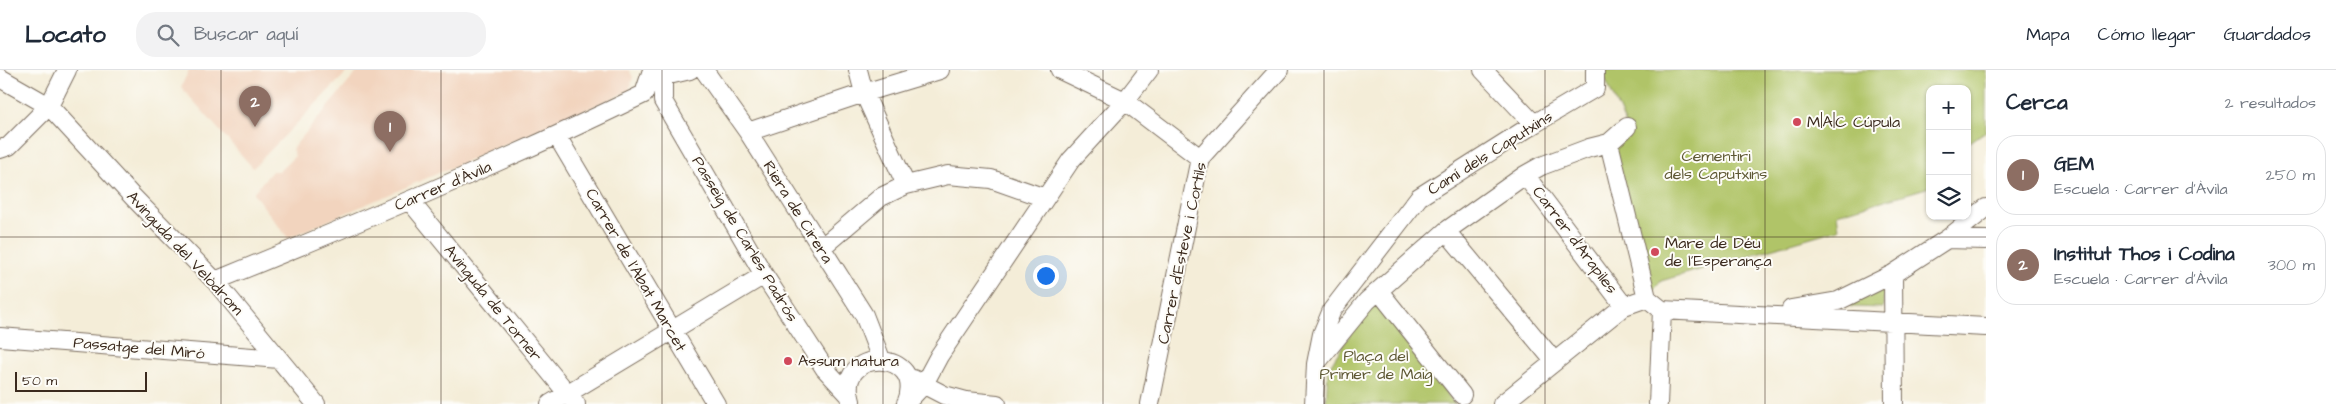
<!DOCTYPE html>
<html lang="es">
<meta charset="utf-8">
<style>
body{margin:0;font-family:"Architects Daughter",sans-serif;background:#f2f2f3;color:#1f2937}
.controls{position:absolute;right:15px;top:15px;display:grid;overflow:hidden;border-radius:10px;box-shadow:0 1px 4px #0004}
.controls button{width:45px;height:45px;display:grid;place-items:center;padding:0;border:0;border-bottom:1px solid #e0e1e3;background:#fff;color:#1f2937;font:25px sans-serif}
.scale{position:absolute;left:15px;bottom:12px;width:132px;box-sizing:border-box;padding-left:5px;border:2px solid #3b2a1e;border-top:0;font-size:14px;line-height:18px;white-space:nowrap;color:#3b2a1e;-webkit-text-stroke:4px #fdfcf7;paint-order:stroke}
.you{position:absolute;left:1045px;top:205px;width:18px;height:18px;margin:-12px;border:4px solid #fff;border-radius:50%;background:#1a73e8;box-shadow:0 0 0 8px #1a73e833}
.badge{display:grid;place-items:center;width:32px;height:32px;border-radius:50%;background:#d1495b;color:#fff;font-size:16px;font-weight:700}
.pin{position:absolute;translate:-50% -41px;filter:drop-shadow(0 1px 2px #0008)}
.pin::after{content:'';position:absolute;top:26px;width:18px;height:15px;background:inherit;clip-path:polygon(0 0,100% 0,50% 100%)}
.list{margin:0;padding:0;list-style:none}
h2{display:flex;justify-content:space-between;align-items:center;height:65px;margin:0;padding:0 20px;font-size:21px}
h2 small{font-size:16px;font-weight:400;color:#747a83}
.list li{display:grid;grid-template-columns:32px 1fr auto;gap:15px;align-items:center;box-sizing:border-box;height:80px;margin:0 10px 10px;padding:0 10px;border:1px solid #e0e1e3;border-radius:20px}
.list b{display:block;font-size:19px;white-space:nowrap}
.list p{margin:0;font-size:16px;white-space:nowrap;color:#747a83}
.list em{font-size:16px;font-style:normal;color:#747a83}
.icon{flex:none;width:28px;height:28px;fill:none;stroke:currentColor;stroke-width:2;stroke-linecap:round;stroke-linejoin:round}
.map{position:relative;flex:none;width:1986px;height:334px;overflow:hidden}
header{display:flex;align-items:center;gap:30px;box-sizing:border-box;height:70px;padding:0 25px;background:#fff;border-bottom:1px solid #e0e1e3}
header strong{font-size:24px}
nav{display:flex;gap:28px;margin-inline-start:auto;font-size:18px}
.search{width:350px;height:45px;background:#f2f2f3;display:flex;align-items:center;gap:12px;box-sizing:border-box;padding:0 18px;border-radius:20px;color:#747a83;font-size:19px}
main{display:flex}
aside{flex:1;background:#fff}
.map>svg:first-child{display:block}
</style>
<header>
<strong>Locato</strong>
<div class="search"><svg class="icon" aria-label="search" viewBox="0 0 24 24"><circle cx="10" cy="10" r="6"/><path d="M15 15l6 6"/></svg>Buscar aquí</div>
<nav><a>Mapa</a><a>Cómo llegar</a><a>Guardados</a></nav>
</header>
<main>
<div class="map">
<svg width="1986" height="334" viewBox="0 0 1986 334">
<rect width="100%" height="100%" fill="#fdfcf7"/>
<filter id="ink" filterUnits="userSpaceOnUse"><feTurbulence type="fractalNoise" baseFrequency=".02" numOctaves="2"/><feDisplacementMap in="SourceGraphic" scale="10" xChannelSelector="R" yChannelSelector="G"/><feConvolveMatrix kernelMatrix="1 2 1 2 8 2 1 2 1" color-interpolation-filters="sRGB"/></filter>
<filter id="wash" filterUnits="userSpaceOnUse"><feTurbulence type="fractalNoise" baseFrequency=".0096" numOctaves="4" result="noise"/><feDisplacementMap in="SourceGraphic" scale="20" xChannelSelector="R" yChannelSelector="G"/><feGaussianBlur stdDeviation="1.12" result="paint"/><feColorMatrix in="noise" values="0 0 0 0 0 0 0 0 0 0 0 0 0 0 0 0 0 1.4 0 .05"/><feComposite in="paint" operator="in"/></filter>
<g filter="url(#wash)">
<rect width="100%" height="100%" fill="#f4edd8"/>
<!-- built -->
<path fill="#f2d4be" d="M189,0H349L253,98L181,17Z
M359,0H629L633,7L629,21L288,168L253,123L272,101H279L295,86L292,79Z"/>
<!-- green -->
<path fill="#b0c468" stroke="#767743" d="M1601,0H1986V61L1967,74V19H1930V117L1837,144L1839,159L1661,211L1647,228L1609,73L1627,57Z
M1884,220L1883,238L1851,237V233Z
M1376,233L1455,334H1326L1328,299L1363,244Z"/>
</g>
<g filter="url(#ink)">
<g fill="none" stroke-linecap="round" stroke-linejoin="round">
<!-- minor casing -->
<g stroke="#7c6e5f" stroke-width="20">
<path id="minor" d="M654,0L673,4L690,0
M704,0L748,62L864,245L881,289
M858,0L864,23L906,115
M1060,0L1125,31L1200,88
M1483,0L1534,54
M663,3V31L764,205L825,299L850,326
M0,8L49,36L133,127L215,211L316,334
M748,62L864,23L940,0
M557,66L716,334
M1609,73L1647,228
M0,79L9,76L49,36L67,0
M1525,105L1624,236
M410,131L576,334
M1446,161L1554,291
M1947,169L1986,170
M821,178L881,127L906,115L948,105L991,109L1045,128
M1893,204L1894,334
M215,211C360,152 504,92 644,24L652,0
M1379,221L1462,325
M1647,228L1662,240L1986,257
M1791,239L1838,231L1893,204L1947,169L1986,138
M0,267L279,289
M1318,291L1367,231L1446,161L1525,105L1541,96L1589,78L1609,73L1627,57
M913,309L944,325L966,331L997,334
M851,331C833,276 929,278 906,334
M906,333L924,314L939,286L1071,90L1125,31L1149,0
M550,334L764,205
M1150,334L1200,88L1279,0
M1314,334L1316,294L1322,264L1332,240L1419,127L1534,54L1595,18V0
M1502,334L1624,236L1647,228
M1658,334L1662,240"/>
</g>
<!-- minor -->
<use href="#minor" stroke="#fff" stroke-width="18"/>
</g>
</g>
<!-- grid -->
<path fill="none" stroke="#3b2a1e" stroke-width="1" stroke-opacity="0.55" d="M221,0V334M441,0V334M662,0V334M883,0V334M1103,0V334M1324,0V334M1545,0V334M1765,0V334M0,167H1986"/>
<!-- markers -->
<g fill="#d1495b" stroke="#fdfcf7" stroke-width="2">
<circle cx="1797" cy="52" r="5"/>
<circle cx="1655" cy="182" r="5"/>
<circle cx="788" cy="291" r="5"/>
</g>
<g text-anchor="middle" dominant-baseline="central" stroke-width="4" stroke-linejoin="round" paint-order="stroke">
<!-- poi labels -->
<g font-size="16" fill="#3b2a1e" stroke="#fdfcf7" text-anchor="start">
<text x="1807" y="52">M|A|C Cúpula</text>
<text x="1665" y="173">Mare de Déu<tspan x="1665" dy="18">de l'Esperança</tspan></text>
<text x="798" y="291">Assum natura</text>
</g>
<!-- street labels -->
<g font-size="16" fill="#3b2a1e" stroke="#fdfcf7">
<text transform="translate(1490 83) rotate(-32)">Camí dels Caputxins</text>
<text transform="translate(443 116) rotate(-23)">Carrer d'Àvila</text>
<text transform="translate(798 142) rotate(58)">Riera de Cirera</text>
<text transform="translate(745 169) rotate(59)">Passeig de Carles Padrós</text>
<text transform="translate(1575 170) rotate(53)">Carrer d'Arapiles</text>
<text transform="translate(185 183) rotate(47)">Avinguda del Velòdrom</text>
<text transform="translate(1182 183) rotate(-78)">Carrer d'Esteve i Cortils</text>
<text transform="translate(636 200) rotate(60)">Carrer de l'Abat Marcet</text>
<text transform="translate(493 233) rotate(51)">Avinguda de Torner</text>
<text transform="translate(139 278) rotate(5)">Passatge del Miró</text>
</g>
<!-- park labels -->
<g font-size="16" fill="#5e5834" stroke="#fdfcf7">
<text x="1716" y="86">Cementiri<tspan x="1716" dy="18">dels Caputxins</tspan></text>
<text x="1376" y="286">Plaça del<tspan x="1376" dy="18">Primer de Maig</tspan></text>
</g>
</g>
</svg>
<div class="controls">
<button>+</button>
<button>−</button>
<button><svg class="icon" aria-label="layers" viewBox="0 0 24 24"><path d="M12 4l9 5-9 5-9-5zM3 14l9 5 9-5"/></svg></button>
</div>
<div class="scale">50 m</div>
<div class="you"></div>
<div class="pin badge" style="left:390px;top:82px;background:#8d6e63">1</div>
<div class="pin badge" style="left:255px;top:57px;background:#8d6e63">2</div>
</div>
<aside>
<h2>Cerca<small>2 resultados</small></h2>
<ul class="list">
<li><span class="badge" style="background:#8d6e63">1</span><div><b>GEM</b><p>Escuela · Carrer d'Àvila</p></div><em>250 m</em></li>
<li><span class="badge" style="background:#8d6e63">2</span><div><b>Institut Thos i Codina</b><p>Escuela · Carrer d'Àvila</p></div><em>300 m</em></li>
</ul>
</aside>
</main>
